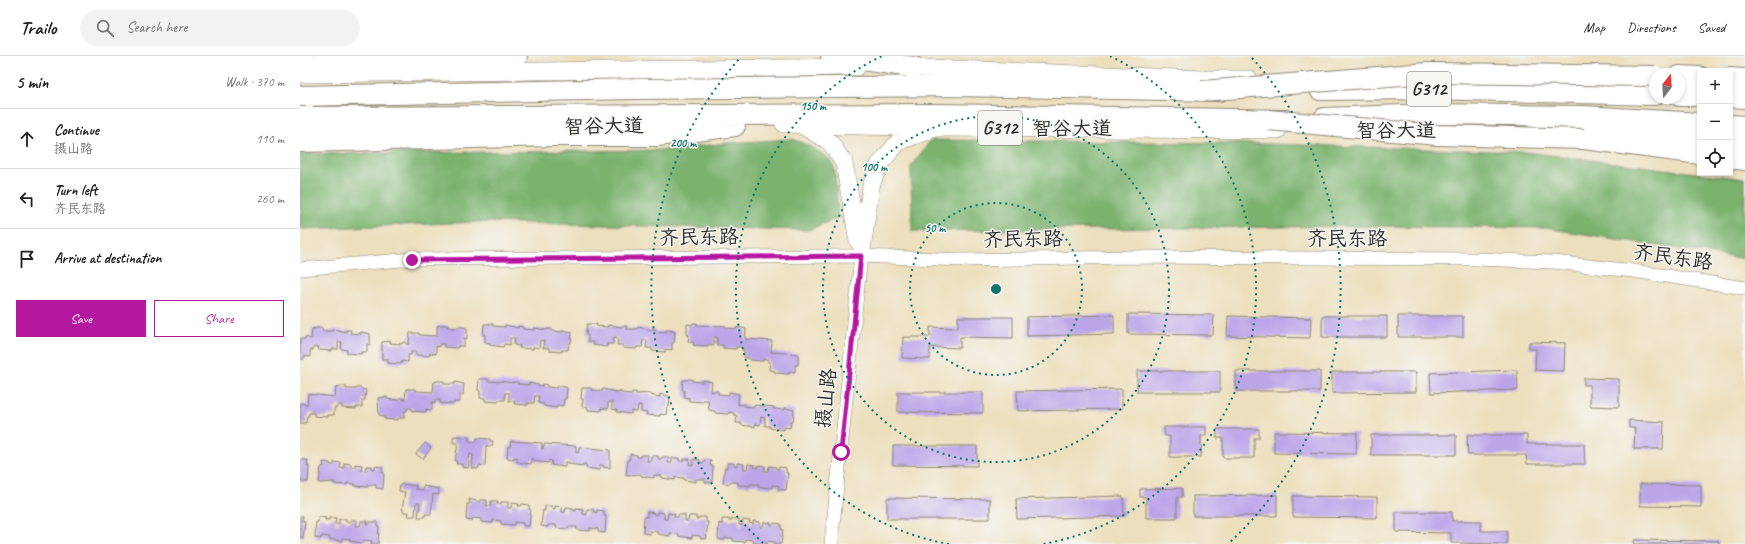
<!DOCTYPE html>
<meta charset="utf-8">
<style>
body{margin:0;font-family:Caveat,"LXGW WenKai TC",sans-serif;background:#f2f2f2;color:#222}
.controls{position:absolute;right:12px;top:12px;display:grid;overflow:hidden;border-radius:0px;box-shadow:0 2px 6px #0003}
.controls button{width:36px;height:36px;display:grid;place-items:center;padding:0;border:0;border-bottom:1px solid #e0e0e0;background:#fff;color:#222;font:20px sans-serif}
.compass{position:absolute;left:1349px;top:12px;width:36px;height:36px;border-radius:50%;background:#fff;box-shadow:0 2px 6px #0003;rotate:17deg}
.stop{position:absolute;width:12px;height:12px;margin:-9px;border:3px solid #b5179e;border-radius:50%;background:#fff}
.stop.end{background:#b5179e;border-color:#fff;box-shadow:0 1px 4px #0008}
.list{margin:0;padding:0;list-style:none}
h2{display:flex;justify-content:space-between;align-items:center;height:52px;margin:0;padding:0 16px;font-size:17px}
h2 small{font-size:13px;font-weight:400;color:#767676}
.list li{display:grid;grid-template-columns:26px 1fr auto;gap:12px;align-items:center;box-sizing:border-box;height:60px;padding:0 16px;border-top:1px solid #e0e0e0}
.list b{display:block;font-size:15px;white-space:nowrap}
.list p{margin:0;font-size:13px;white-space:nowrap;color:#767676}
.list em{font-size:13px;font-style:normal;color:#767676}
.actions{display:flex;gap:8px;padding:12px 16px}
.actions a{flex:1;padding:9px 0;border:1px solid #b5179e;border-radius:0px;text-align:center;font-size:14px;color:#b5179e}
.actions .main{background:#b5179e;color:#fff}
.icon{flex:none;width:22px;height:22px;fill:none;stroke:currentColor;stroke-width:2;stroke-linecap:round;stroke-linejoin:round}
.map{position:relative;flex:none;width:1445px;height:488px;overflow:hidden}
header{display:flex;align-items:center;gap:24px;box-sizing:border-box;height:56px;padding:0 20px;background:#fff;border-bottom:1px solid #e0e0e0}
header strong{font-size:19px}
nav{display:flex;gap:22px;margin-inline-start:auto;font-size:14px}
.search{width:280px;height:36px;background:#f2f2f2;display:flex;align-items:center;gap:10px;box-sizing:border-box;padding:0 14px;border-radius:22px;color:#767676;font-size:15px}
main{display:flex}
aside{flex:1;background:#fff}
.map>svg:first-child{display:block}
</style>
<header>
<strong>Trailo</strong>
<div class="search"><svg class="icon" aria-label="search" viewBox="0 0 24 24"><circle cx="10" cy="10" r="6"/><path d="M15 15l6 6"/></svg>Search here</div>
<nav><a>Map</a><a>Directions</a><a>Saved</a></nav>
</header>
<main>
<aside>
<h2>5 min<small>Walk · 370 m</small></h2>
<ul class="list">
<li><svg class="icon" aria-label="ahead" viewBox="0 0 24 24"><path d="M12 20V5M6 11l6-6 6 6"/></svg><div><b>Continue</b><p>摄山路</p></div><em>110 m</em></li>
<li><svg class="icon" aria-label="left" viewBox="0 0 24 24"><path d="M17 20v-9H6M10 6l-5 5 5 5"/></svg><div><b>Turn left</b><p>齐民东路</p></div><em>260 m</em></li>
<li><svg class="icon" aria-label="arrive" viewBox="0 0 24 24"><path d="M6 21V4h12l-3 4 3 4H6"/></svg><div><b>Arrive at destination</b></div></li>
</ul>
<div class="actions"><a class="main">Save</a><a>Share</a></div>
</aside>
<div class="map">
<svg width="1445" height="488" viewBox="0 0 1445 488">
<rect width="100%" height="100%" fill="#f6f6f2"/>
<filter id="ink" filterUnits="userSpaceOnUse"><feTurbulence type="fractalNoise" baseFrequency=".025" numOctaves="2"/><feDisplacementMap in="SourceGraphic" scale="8" xChannelSelector="R" yChannelSelector="G"/><feConvolveMatrix kernelMatrix="1 2 1 2 8 2 1 2 1" color-interpolation-filters="sRGB"/></filter>
<filter id="wash" filterUnits="userSpaceOnUse"><feTurbulence type="fractalNoise" baseFrequency=".012" numOctaves="4" result="noise"/><feDisplacementMap in="SourceGraphic" scale="16" xChannelSelector="R" yChannelSelector="G"/><feGaussianBlur stdDeviation="0.9" result="paint"/><feColorMatrix in="noise" values="0 0 0 0 0 0 0 0 0 0 0 0 0 0 0 0 0 1.4 0 .05"/><feComposite in="paint" operator="in"/></filter>
<g filter="url(#wash)">
<rect width="100%" height="100%" fill="#ecdfbd"/>
<!-- forest -->
<path fill="#7ab26e" stroke="#526e4c" d="M492,83C504,87 527,97 533,109C536,115 537,153 538,162L508,174L180,166L0,173V98L369,94L427,87Z
M631,84L935,87L1226,96L1445,123V203L1245,172L1070,170L612,175L611,110Z"/>
<g id="blocks">
<!-- building -->
<path fill="#bca4e9" d="M828,258L914,259L913,279L828,278Z
M814,259V278L727,280V261Z
M928,260L1011,262L1010,282L927,280Z
M1022,260H1087V281H1022Z
M1098,260H1163V281H1098Z
M658,261H713V282L660,281V292L630,291V303L602,302L603,281H630V271L658,272Z
M393,267H397V269L426,270V272L437,273V271L446,273L445,283L472,285L471,296L498,298V309H495V316H489V318L475,317V315L469,314L470,306H468V303H463V305L449,304V302L444,301V294H442V291H436V293L423,292V289H417V281H414V289L408,288V290L393,289L394,286H388L389,279H387V268L392,269Z
M184,268H193V270L205,271V269L218,272V270L223,271V273L234,274V272L247,274V273H252V275L262,276L263,274L267,275L272,276L271,287H269L268,294H262V296L249,295V292H243L244,285L240,284L239,292L233,291V293L219,292L220,290L214,289L215,282H210V289L204,288L203,291L190,289V287L185,286V279H183Z
M287,268H297L296,270L308,271V269L322,271V270H327L326,273H337L338,271L351,274V273H355V275L366,276V274H370L375,276L374,287H372V294L365,293V296L352,295V292H346L347,284H343L342,291H337L336,293L323,292V289H317L318,282L314,281L313,288H307V291L293,289V286H288V279H286Z
M142,269H148L147,271L158,272V270L167,272V283L164,282V290H158L157,292L144,291V288H139V291L136,290V298L130,297L129,300L116,299V296H111V299H108V306L102,305L101,308L88,307V303H82V286L91,285L90,287L102,288L103,286H106V288H109L110,277H119V279L137,280V270Z
M17,272H22V275H33V273L46,276V274H51L50,277L61,278V276L70,278V289L67,288V296H61V298L47,297V294L41,293L42,286H38V293H32V295L18,294L19,291H13V294H10V301L4,300V303H0V283H5V281L11,283L12,273Z
M1229,286L1265,287L1264,315L1235,314L1236,293H1229Z
M1217,314L1218,334L1131,337L1130,317Z
M837,315H920V336H837Z
M936,315H1020V335H936Z
M1032,316H1116V336L1032,337Z
M1284,322L1319,323V351L1290,350V329H1284Z
M179,323H188V325L200,326V325L213,327V326H218V328L229,329V327L242,330L243,328L247,329V331L257,332L258,330H262L267,332L266,343H264L263,350L257,349V352L244,350V348L238,347L239,340H235L234,347H228V349L214,348L215,345H209V337H205V344H199L198,346L185,345V342H180V335L178,334Z
M388,323H392V325L403,326V324L412,326L411,336L414,335H418V338L429,339V336L439,338L438,349L445,348L444,350L455,351V349L474,351L473,353L485,354V352L494,354L493,365H491L490,372L484,371V374L470,372V370H465V362L461,361L460,369L455,368V371L441,369V367H436L437,360L434,359V357L429,356L428,358L415,357V355L409,354L408,344H403V346L389,345V342L384,341V334H382L383,324H388Z
M138,325H144V328H155V326L164,328L163,339L160,338V346H154V348L140,347V344H135V347L132,346V354L126,353V356L112,355V352H107V355H105L104,362H98V364L84,363V360L79,359L78,342L87,341V343L99,344V342H103V344H105L106,333H115V335L133,336L134,326Z
M41,330H46V333H56L57,332H61V333L66,334L65,344H62V351H56V353L42,352V349H37V352H34V359H28V361L14,360V357H9V360H7L6,367H0V349L1,347L7,349L8,338L35,341L36,331Z
M282,332H291V334L302,335L303,333L316,336L321,335V337L332,338V336H336V338L350,337V339L360,341V338L365,339L370,341L369,351H367L366,359L360,358V360L346,359L347,357L341,356V349H338L337,356L331,355V358L317,356V354L312,353V346H308V353L301,352V355L288,354V351H282L283,343H281Z
M822,333V353L718,355L717,335Z
M598,336H683V357L598,356Z
M1329,364L1364,366L1363,393H1334L1335,372H1329Z
M864,371H906V380H901V401H870V380H865Z
M917,373H959V382H954V402H923V382H917Z
M974,376L1057,377L1056,398L974,397Z
M1071,379H1156V399H1071Z
M1167,379H1227V388H1284L1285,408H1227L1226,399H1168Z
M156,380L169,381V385L176,386L177,382L190,383V385H193L192,390H186L185,410L179,409L178,413L172,412L173,399L170,398L168,412L162,411V408H156L157,405H155L158,387H153V381Z
M211,385L242,387V393H243L244,388L276,390V396L278,397L279,391L310,394V412L303,411V409H300V414L286,412V408H283V410L269,408V406H265V411L251,409L252,405L249,404L248,407L234,405V403H231V408L217,406V402L214,401V403L207,402L208,390L210,391Z
M125,387L131,392L123,403L116,398Z
M593,390H677V410L593,409Z
M330,398L337,399V401H340L341,399H348L347,405H351V400H358V403H361L362,401H369L368,407H372V402H379V405H383V403H390L389,408L393,409V403L400,404V407H404V404L411,405L410,410H413L412,427L405,426V423H396V426L384,424V422L375,421V424L362,422V420L354,419V422L341,420V418L326,419L328,403H330Z
M0,404H8L7,409L9,410L8,426H1L2,423H0Z
M23,406L30,407V409H34V406L41,407L40,412L44,413V407L51,408V411H55V408L62,409L61,414L65,415L66,410H72V413H75V410L83,411L82,416H84L83,433L76,432V429H68V431L55,430V428L47,427V429L34,428V426L19,427L21,411H24Z
M427,407H434V409L437,410V407L444,408V413H447L448,408L455,409L454,411L458,412V409L465,410V415H468L469,410L476,411V413H478L479,411L486,412V417H488L486,434L478,433L479,430L472,429V432L458,431L459,428H450V430L438,429V426H430V428L423,427L425,411L427,412Z
M102,428L116,430L115,433L123,434V430L139,433V439L133,438L131,458H125V461H118L120,447H116L115,460H108L109,456H103V453H102L105,436L99,435L100,429Z
M1340,428L1401,429V451L1340,450Z
M882,432V441H877V462H846V441H840V433Z
M977,439V460H893V440Z
M823,440L824,460L717,463L716,443Z
M993,440L1077,441V462L993,461Z
M587,442L690,443V463H587Z
M169,443L180,446V444H187V450H190L191,445H198L197,448H201V446H208V452H211L212,447L219,448L218,450H221L222,448L229,449V453L231,454L229,470H223V467L215,466L214,469L201,468V465L193,464V467L181,466V463L173,462L172,465L166,464L167,448H170Z
M245,450H252V452L255,453V450L262,451V456H265L266,451L273,452V454L276,455V452L283,453V458L287,459V453L294,454V456L297,457V454L304,455V460H306L305,477L298,476V473L290,472V475L277,474V471H269L268,473L256,472V469H248V471L241,470L243,454L245,455Z
M347,456L354,457V459H357V456L364,457V463H367L368,457L375,458L374,461H378V459H385V465H388L389,460H396V463H398L399,461H406V466H408L406,483L400,482V480L392,479V482L378,480L379,478L370,477V480L358,478V476L350,475V478L343,477L344,461H347Z
M1096,456H1152V465H1181V475H1207V488L1151,487V477L1096,476Z
M0,460H3L2,465H5L3,482L0,481Z
M19,461L26,462L25,464H29V462H36L35,468H39V463H46V466H50V464H57L56,470H60L61,465H68L67,468H70V466H78V471H79L78,488H71L72,485L64,484L63,487L50,485V483L42,482V485L29,483L30,481L21,480V483L15,482L16,466H18Z
M422,463H429V465H432V463H439V469H442L443,464L450,465L449,467L453,468V465L460,466V471H463L464,466L471,467V469H473L474,467L481,468V473H483L481,488H475V486L467,485V488L453,487L454,484L445,483V486L433,485V482H425V484L418,483L419,467L422,468Z
M1334,484L1419,485V488H1334Z"/>
</g>
</g>
<g filter="url(#ink)">
<use href="#blocks" fill-opacity="0" stroke="#8c8574" stroke-width="1"/>
<g fill="none" stroke-linecap="round" stroke-linejoin="round">
<!-- minor casing -->
<g stroke="#8c8574" stroke-width="14">
<path id="minor" d="M0,213L112,203L428,201L561,200L664,204L829,201L1177,203L1253,206L1333,215L1445,232
M531,488L561,200"/>
</g>
<!-- major casing -->
<g stroke="#8c8574" stroke-width="18">
<path id="major" d="M602,11L901,23H949
M0,18L557,11
M484,68L640,72L978,74
M501,69L530,86L544,107L558,185
M0,73L352,69
M1236,73L1284,72L1400,83
M1430,86L1445,87
M561,200L571,130L579,109L599,85L626,76"/>
</g>
<!-- highway casing -->
<g stroke="#8c8574" stroke-width="22">
<path id="highway" d="M531,0L614,11
M0,8L217,0
M1379,20L1400,21
M1430,22L1445,23
M1020,34L1128,33L1355,39
M0,40L334,33L656,30L920,35
M1379,40H1400
M1430,41L1445,42
M0,61L638,58L986,64
M1024,62L1130,58L1283,60L1400,67
M1430,69L1445,70
M1284,83L1400,98
M0,86L254,80H357L435,70
M1430,102L1445,104"/>
</g>
<!-- minor -->
<use href="#minor" stroke="#fff" stroke-width="13"/>
<!-- major -->
<use href="#major" stroke="#fff" stroke-width="17"/>
<!-- highway -->
<use href="#highway" stroke="#fff" stroke-width="20"/>
<!-- highway-bridge casing -->
<g stroke="#8c8574" stroke-width="22" stroke-linecap="butt">
<path id="highway-bridge" d="M902,35L1127,17L1355,20
M968,64L1138,79L1284,83"/>
</g>
<!-- highway-bridge -->
<use href="#highway-bridge" stroke="#fff" stroke-width="20"/>
</g>
</g>
<g fill="none" stroke-linecap="round" stroke-linejoin="round" filter="url(#ink)">
<!-- route -->
<path stroke="#b5179e" stroke-width="5" d="M112,204L561,200L541,396"/>
</g>
<!-- distance rings -->
<g fill="none" stroke="#0f766e" stroke-width="2" stroke-dasharray="2 4">
<circle cx="696" cy="233" r="86"/>
<circle cx="696" cy="233" r="173"/>
<path d="M649 488A259 259 0 0 1 582 0M810 0A259 259 0 0 1 743 488"/>
<path d="M463 487A345 345 0 0 1 440 2M952 2A345 345 0 0 1 929 487"/>
</g>
<g text-anchor="middle" dominant-baseline="central" stroke-width="3" stroke-linejoin="round" paint-order="stroke">
<!-- shield labels -->
<g fill="#f6f6f2" stroke="#686867" stroke-width="1">
<rect x="1107" y="16" width="44" height="34" rx="3"/>
<rect x="678" y="55" width="44" height="34" rx="3"/>
</g>
<g font-size="19" font-weight="bold" fill="#2b2b2b">
<text x="1129" y="33">G312</text>
<text x="700" y="72">G312</text>
</g>
<!-- street labels -->
<g font-size="20" fill="#2b2b2b" stroke="#f6f6f2">
<text transform="translate(304 70) rotate(-1)">智谷大道</text>
<text x="772" y="72">智谷大道</text>
<text x="1096" y="74">智谷大道</text>
<text transform="translate(399 181) rotate(-1)">齐民东路</text>
<text x="1047" y="182">齐民东路</text>
<text transform="translate(723 183) rotate(-1)">齐民东路</text>
<text transform="translate(1373 201) rotate(8)">齐民东路</text>
<text transform="translate(526 342) rotate(-84)">摄山路</text>
</g>
</g>
<circle cx="696" cy="233" r="6" fill="#0f766e" stroke="#f6f6f2" stroke-width="2"/>
<g font-size="12" text-anchor="middle" font-weight="bold" fill="#0f766e" stroke="#f6f6f2" stroke-width="3" stroke-linejoin="round" paint-order="stroke">
<text x="513" y="54">150 m</text>
<text x="383" y="91">200 m</text>
<text x="574" y="115">100 m</text>
<text x="635" y="176">50 m</text>
</g>
</svg>
<div class="controls">
<button>+</button>
<button>−</button>
<button><svg class="icon" aria-label="locate" viewBox="0 0 24 24"><circle cx="12" cy="12" r="6"/><path d="M12 2v4M12 18v4M2 12h4M18 12h4"/></svg></button>
</div>
<svg class="compass" viewBox="-18 -18 36 36"><path d="M0-13l5 13h-10z" fill="#e53935"/><path d="M0 13l5-13h-10z" fill="#767676"/></svg>
<div class="stop" style="left:541px;top:396px"></div>
<div class="stop end" style="left:112px;top:204px"></div>
</div>
</main>
